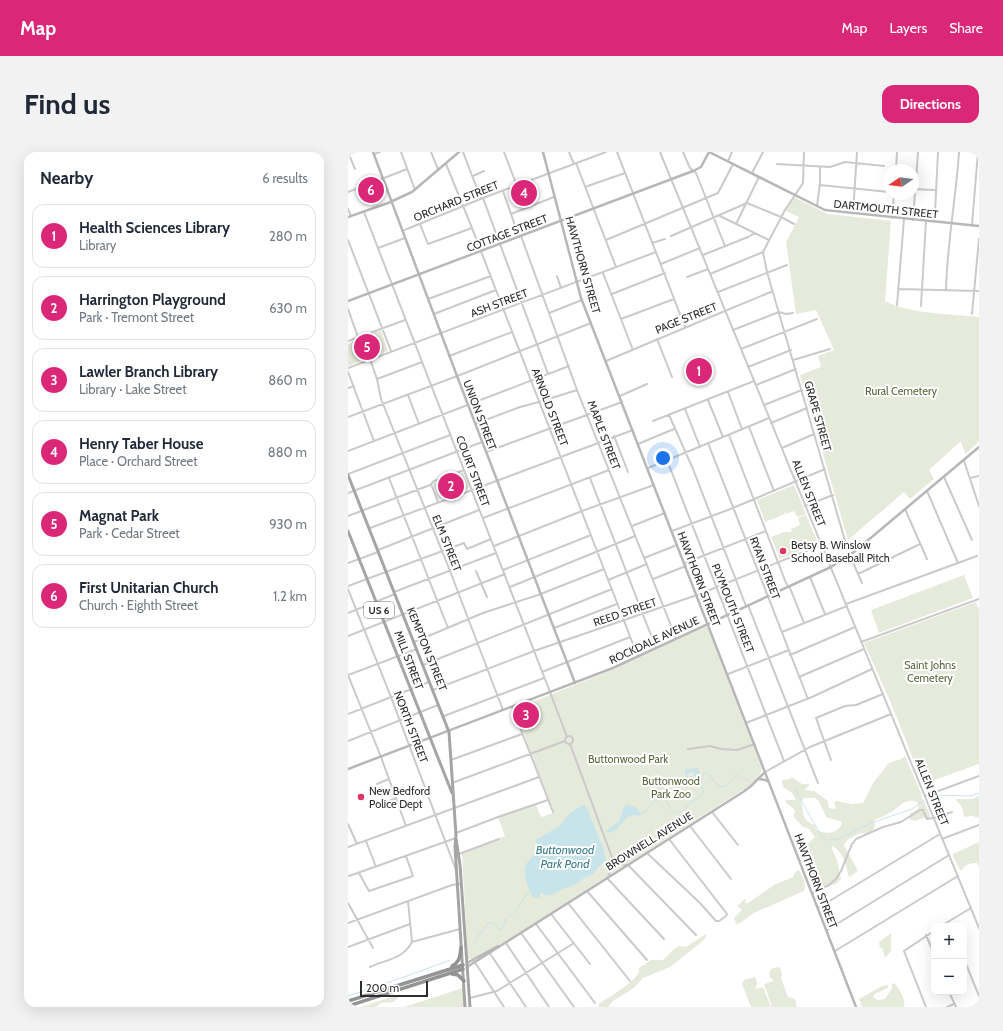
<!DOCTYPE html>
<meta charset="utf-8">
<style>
body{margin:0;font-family:Cabin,sans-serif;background:#f2f2f3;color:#1f2937}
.controls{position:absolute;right:12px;bottom:12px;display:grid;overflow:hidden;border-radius:8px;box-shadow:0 4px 16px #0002}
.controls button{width:36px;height:36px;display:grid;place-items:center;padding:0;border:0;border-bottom:1px solid #e0e1e3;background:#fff;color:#1f2937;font:20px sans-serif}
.compass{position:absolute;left:535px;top:12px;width:36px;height:36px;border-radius:50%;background:#fff;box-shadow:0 4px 16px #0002;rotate:257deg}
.scale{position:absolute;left:12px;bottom:10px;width:68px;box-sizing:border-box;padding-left:4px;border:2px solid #2d2d2d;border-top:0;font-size:11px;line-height:14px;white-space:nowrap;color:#2d2d2d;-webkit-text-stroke:3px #fff;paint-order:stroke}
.you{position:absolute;left:315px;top:306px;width:14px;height:14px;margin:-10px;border:3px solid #fff;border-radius:50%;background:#1a73e8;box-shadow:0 0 0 6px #1a73e833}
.badge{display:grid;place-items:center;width:26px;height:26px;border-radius:50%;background:#db2777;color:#fff;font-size:13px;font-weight:700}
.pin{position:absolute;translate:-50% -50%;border:2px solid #fff;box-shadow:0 1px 4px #0006}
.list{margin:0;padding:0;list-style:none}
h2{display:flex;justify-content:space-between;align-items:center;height:52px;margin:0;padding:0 16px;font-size:17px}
h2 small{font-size:13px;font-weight:400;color:#747a83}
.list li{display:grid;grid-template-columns:26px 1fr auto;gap:12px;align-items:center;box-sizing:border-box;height:64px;margin:0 8px 8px;padding:0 8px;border:1px solid #e0e1e3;border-radius:12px}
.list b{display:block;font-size:15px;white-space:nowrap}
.list p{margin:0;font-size:13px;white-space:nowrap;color:#747a83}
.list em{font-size:13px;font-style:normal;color:#747a83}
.map{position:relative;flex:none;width:631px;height:855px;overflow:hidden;border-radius:12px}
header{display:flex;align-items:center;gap:24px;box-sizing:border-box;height:56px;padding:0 20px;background:#db2777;color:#fff}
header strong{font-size:19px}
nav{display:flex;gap:22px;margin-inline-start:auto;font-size:14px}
.intro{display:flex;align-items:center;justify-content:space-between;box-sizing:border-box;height:96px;padding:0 24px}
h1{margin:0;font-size:28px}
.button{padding:10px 18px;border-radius:12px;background:#db2777;color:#fff;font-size:14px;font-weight:700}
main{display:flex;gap:24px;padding:0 24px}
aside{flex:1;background:#fff;border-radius:12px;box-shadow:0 4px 16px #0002}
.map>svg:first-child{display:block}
</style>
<header>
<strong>Map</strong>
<nav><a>Map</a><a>Layers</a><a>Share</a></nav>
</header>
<div class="intro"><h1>Find us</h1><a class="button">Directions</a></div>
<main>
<aside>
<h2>Nearby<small>6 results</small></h2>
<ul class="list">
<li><span class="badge">1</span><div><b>Health Sciences Library</b><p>Library</p></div><em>280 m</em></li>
<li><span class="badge">2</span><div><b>Harrington Playground</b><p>Park · Tremont Street</p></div><em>630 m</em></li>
<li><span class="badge">3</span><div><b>Lawler Branch Library</b><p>Library · Lake Street</p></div><em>860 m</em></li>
<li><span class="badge">4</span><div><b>Henry Taber House</b><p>Place · Orchard Street</p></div><em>880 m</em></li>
<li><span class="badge">5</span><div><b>Magnat Park</b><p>Park · Cedar Street</p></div><em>930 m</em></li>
<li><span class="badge">6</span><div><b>First Unitarian Church</b><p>Church · Eighth Street</p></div><em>1.2 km</em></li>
</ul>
</aside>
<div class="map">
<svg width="631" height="855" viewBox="0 0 631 855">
<rect width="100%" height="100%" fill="#fff"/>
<!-- green -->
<path fill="#e6eadb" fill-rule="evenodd" d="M446,45L480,62L543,69L537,149C560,162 604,162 631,165V290L617,302L613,289L581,318L586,327L562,347L556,340L500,388L452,223L473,215L470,204L486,198L468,158L448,162L438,90L451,65L438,59Z
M33,178L40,199L0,214V192Z
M115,320L121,336L91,347L85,332Z
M446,333L458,362L449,365L446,359L438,362L436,358L437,362L417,370L409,348Z
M458,363L470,391L432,407L423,385L436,380H444L443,377L452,373L450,366Z
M616,423L625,446L531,481L523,458Z
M628,450L631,458V612L575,632L543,551L516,491Z
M357,475L360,476L414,617C413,626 401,634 393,639L156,790L125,807H120L114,701L157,684L150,665L188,653L193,665L205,661L167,557L269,516Z
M557,604L573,641L574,646L576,649L583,666H575L567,669L561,667L562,662L571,656L569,650C559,646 553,653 546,658C541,662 534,664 528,667L526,669C529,676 524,680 518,683L516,681C509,681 499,687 496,693L510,719L503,724L501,725C498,715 495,698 484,694V697L489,708L493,727L488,732L476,734L469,738L461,723L454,697L467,685L460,676L455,675C453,672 446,667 446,664C446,662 447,660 447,658L437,650L438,648H448L444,641L435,635L434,628L441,627L444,625L454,632H461V634L456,638L466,639L480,649L481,656L485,657L488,656L486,651L488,649L504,652L515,651L525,631L541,611L553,607ZM456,646H467L471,649L478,665L494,670C491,683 478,682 468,678L467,673C453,669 456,660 453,649Z
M631,644V666L624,664L616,665L614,655L607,647H625Z
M631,690V715L629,711C621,711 617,713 613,719L605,705V702Z
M451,718C454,724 459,733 456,739L408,760C400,763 396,771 388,772L386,766L394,758L389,754L397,747L398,748L397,751H400L426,733L445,725L447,720Z
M543,781V799L537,806L534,796H532L531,790Z
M358,782V784L356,788L322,815L295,826L286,836L265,849L260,855H251V852C265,842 280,835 291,821V816L303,808H315L327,796L332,794L338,795Z
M430,815L432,816L434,823L433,826L440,845L447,847L449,855H424L416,832L426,829L422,825L421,821L423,817Z
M407,825L409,830L408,837L415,835L423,855H403L394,832L396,828Z
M546,831C551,836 558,847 556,855H514L511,847L534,834L540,833V836L527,842L525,845L530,848L537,847L544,836V832Z
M115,836L116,855H56Z
M52,842L49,847L45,850L33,851L28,855H13Z"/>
<!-- water -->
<path fill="#c7e4ea" d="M349,616H350L352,623L351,627H347L345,619L339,622V624L342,625L339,628H338L337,618Z
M234,653H237L239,656L256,698L258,709L250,715L245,722L236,726L227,733L214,737L204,743H197L192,740V746H186C181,739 174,721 178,713C180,708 185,705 188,700V692L189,687L212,674L221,662Z
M279,653C286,653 292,657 293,664C290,664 287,662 284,663C273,666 272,681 259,681L260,678L272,668L275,656Z"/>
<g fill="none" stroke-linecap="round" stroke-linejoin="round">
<!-- stream -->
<path stroke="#c7e4ea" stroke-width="1" d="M446,636L474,685L479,688L491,687L523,671L564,657L576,649
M580,647L587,643L622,644L631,641
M292,662C302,659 305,647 316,646L326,660C336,661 337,656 343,650C347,647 351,647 355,643C356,634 350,628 356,621L362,623L369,634C380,636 381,631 388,623L401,629
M258,679L266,674
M126,790L140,771H145L152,777L155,776C158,763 160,766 168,758C174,752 176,743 183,737
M0,844L59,824L102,808"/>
<!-- minor -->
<path stroke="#cacaca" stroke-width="2" d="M0,0L7,17
M115,0L133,47
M156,0L169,34
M221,0L226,12
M269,0L337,175
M335,0L342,16L348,21L377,94
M26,2L32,0
M380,9L384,0
M228,11L268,115
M98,12L124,76L290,505
M429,12L482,15L497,10L536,14
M548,18L549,0
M125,24L136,19
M472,33L541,40
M237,35L277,21
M565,37L587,38
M155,39L171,85
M0,40L59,17
M135,46L200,222
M469,54L472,31V15
M16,60L202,540
M505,61L509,0
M163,62L206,45
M372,64L421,88
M544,66L546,42
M585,69L587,61L590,0
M72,72L80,92L124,76
M388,72L411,25
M624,73L630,0
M173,84L229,238L328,486
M323,84L399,51L433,65L446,72
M0,88L43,199
M258,88L370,41L385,12
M304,91L317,87
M30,96L57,86
M415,100L419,120L500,399L514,431
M355,103L400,85L407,81
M313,112L352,96
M255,121L285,198
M362,122L415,100L437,58L455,31L456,0
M209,124L213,136
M339,125L360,117
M550,137L631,139
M598,138C599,92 608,46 611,0
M370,140L439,113
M264,142L317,121
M80,147L143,124
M549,153L556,67
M573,154L578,69
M0,157L10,185
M377,159L425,139
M201,161L234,148
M86,162L148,138
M624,162L631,87
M273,167L326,147
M385,178L431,160L438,162L445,161
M309,187L324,225
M0,189L57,168
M393,197L469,167
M101,204L164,180
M22,207L29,227L33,247L102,419L155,558
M445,208L482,197
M400,215L443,198
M0,216L308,100
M0,220L26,289
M29,227L74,210
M408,233L448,217
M0,236L6,234
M380,240L394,277
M60,243L71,272
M272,244L299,232
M360,248L375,285
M416,253L454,238
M337,257L352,295
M321,263L345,317L398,454
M0,265L112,223L243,171
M305,269L406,229
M423,271L459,256
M127,272L172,255L191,250L229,238
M401,275L426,339
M381,283L438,431L442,436L456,471
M266,284L280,320
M360,291L460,547
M290,292L326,277
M434,296L466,282
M0,299L221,214
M138,300L274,250
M319,308L436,609
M616,309L631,354
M300,316L421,266
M0,322L102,283
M596,325L624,388
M41,326L100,476
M242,326L308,496
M622,326L631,324
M83,332L90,350
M579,339L610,411
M0,341L134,290
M457,354L485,343
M557,357L579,407
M0,364L82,333L86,329L116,318
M135,366L261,318
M284,374L317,361
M22,376L285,278
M324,379L385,356L477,317
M146,394L234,359L306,333
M30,398L131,358
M296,406L329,393
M0,411L30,400
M337,411L418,379
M155,418L243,383
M128,419L139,445
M510,422L572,392
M462,425L477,462
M305,427L338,414
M260,428L299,412
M0,434L116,391L119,397L143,387
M162,435L287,384
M46,440L148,401
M498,452L629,404
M400,453L470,631
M0,461L47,442
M206,476L269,452
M434,480L499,454
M0,484L157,422
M66,490L135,461L190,443L256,417
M513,490L631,447
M442,503L507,475
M75,513L264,437
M194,520L282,485
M380,522L441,498
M0,523L33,605L58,674
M0,523L69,497
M451,525L516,497
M85,538L186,499L349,443L473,393
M164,555L205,660
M0,562L81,530
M96,564L196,526
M398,571L464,545L524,517
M0,589L90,553
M340,597L362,594L373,597L389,598L407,592
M103,608L174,582
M483,608L468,566L497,554L508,553L535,542
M417,620L462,595L543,562
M104,631L217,589
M29,632L41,627
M577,644L631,624
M29,654L48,646
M364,660L390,693
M0,672L9,692
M342,674L383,727
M108,681L150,665L200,648
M594,687L631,673
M18,689L28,715
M0,695L191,625
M299,701L352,751L368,769H371L378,764L379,762L321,687
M111,702L151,687
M280,713L348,783
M11,721L21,739L65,724L58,704
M1,724L108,686
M259,726L316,787
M239,739L299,808
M464,741L481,733L488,727L493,719L504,692L508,687L535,675L553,670L572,658H575L579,667L586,666L604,660
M60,749L64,790
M0,751L25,796
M220,751L282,829
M470,756L592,682
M203,762L242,812
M0,771L104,733L113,732
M188,772L247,851
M593,774L623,756
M479,778L601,703
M173,781L226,855
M578,783L586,802
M158,791L201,855
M0,795L62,772
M487,799L610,724
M141,800L178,855
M616,807L631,844
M126,809L156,855
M22,815C39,807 54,808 64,790L112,777
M601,840L608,855
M122,846L149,839L226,791
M578,855L556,799L586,779
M599,855L606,852
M629,855L631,854"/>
<!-- tertiary -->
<path stroke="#cacaca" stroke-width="2" d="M53,0L67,38
M83,0L90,17
M312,0L631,776
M404,21L415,0
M0,57L3,64
M565,68L570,0
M54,79L135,46L258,0
M258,209L377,159
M0,437L43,545L108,718
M202,540L219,585
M217 588a4 4 0 1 1 8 0a4 4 0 1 1-8 0Z
M222,592L265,708L264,716L260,725
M265,708L271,712L278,713"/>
<!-- secondary -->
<path stroke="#b7b7b7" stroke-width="2.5" d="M25,0L109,224L227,531
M195,0L233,146L508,855
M361,0L477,58L631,74
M0,65L40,51L64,40L111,0
M0,149L345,19L353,15L361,0
M0,617L265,516L483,415L506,400L631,295
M411,627L417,628L421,630
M119,811L150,794
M119,815L395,640L403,634L417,620"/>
<!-- primary -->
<path stroke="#a5a5a5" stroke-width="3" d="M0,323L101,580L108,683L107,695L117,855
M0,379L104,641
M108,687L112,713L122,855"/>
<!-- motorway -->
<path stroke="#949494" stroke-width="3.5" d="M104,814C112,810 112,804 113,795
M104,822L110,823L116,829
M0,849L115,813
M0,854L115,817"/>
</g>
<!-- markers -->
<g fill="#df3465" stroke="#fff" stroke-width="1.5">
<circle cx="435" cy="399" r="4"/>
<circle cx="13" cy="645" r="4"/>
</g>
<g text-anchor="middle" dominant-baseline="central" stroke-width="4" stroke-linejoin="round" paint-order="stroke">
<!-- shield labels -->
<rect fill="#fff" stroke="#6c6c6c" stroke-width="1" x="16" y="450" width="30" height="16" rx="3"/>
<g font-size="10" font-weight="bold" fill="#2d2d2d">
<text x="31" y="458">US 6</text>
</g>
<!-- street labels -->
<g font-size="11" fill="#2d2d2d" stroke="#fff">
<text transform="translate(108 49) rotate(-22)">ORCHARD STREET</text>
<text transform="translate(538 57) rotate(6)">DARTMOUTH STREET</text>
<text transform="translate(159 81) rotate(-21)">COTTAGE STREET</text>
<text transform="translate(235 113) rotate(74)">HAWTHORN STREET</text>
<text transform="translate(151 151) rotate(-21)">ASH STREET</text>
<text transform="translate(338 166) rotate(-22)">PAGE STREET</text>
<text transform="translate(202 255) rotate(69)">ARNOLD STREET</text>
<text transform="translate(132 263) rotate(69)">UNION STREET</text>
<text transform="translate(470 264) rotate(74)">GRAPE STREET</text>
<text transform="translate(256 283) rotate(69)">MAPLE STREET</text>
<text transform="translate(125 319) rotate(69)">COURT STREET</text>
<text transform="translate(461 341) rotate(68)">ALLEN STREET</text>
<text transform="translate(99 391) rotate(68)">ELM STREET</text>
<text transform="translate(417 416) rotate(69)">RYAN STREET</text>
<text transform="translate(351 427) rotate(69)">HAWTHORN STREET</text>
<text transform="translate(385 456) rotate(68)">PLYMOUTH STREET</text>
<text transform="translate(277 460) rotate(-19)">REED STREET</text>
<text transform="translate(306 488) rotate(-25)">ROCKDALE AVENUE</text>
<text transform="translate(79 497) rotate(68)">KEMPTON STREET</text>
<text transform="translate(61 508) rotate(69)">MILL STREET</text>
<text transform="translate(63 575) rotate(69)">NORTH STREET</text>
<text transform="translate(584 640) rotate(68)">ALLEN STREET</text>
<text transform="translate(301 689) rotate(-32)">BROWNELL AVENUE</text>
<text transform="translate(468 729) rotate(69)">HAWTHORN STREET</text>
</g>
<!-- park labels -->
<g font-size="11" fill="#59673c" stroke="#fff">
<text x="553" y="239">Rural Cemetery</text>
<text x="582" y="513">Saint Johns<tspan x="582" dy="13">Cemetery</tspan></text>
<text x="280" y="607">Buttonwood Park</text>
<text x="323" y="629">Buttonwood<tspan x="323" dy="13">Park Zoo</tspan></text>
</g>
<!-- poi labels -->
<g font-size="11" fill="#2d2d2d" stroke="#fff" text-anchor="start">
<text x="443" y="393">Betsy B. Winslow<tspan x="443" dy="13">School Baseball Pitch</tspan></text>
<text x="21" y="639">New Bedford<tspan x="21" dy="13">Police Dept</tspan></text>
</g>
<!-- water labels -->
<g font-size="12" font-style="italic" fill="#3e7e8c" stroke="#fff">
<text x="217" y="697">Buttonwood<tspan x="217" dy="14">Park Pond</tspan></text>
</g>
</g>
</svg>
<div class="controls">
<button>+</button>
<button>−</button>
</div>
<svg class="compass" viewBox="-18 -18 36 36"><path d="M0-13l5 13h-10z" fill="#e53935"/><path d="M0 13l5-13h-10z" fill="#747a83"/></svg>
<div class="scale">200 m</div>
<div class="you"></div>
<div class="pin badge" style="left:351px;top:219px">1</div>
<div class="pin badge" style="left:103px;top:334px">2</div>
<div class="pin badge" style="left:178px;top:563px">3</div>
<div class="pin badge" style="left:176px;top:41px">4</div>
<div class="pin badge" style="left:19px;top:195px">5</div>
<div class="pin badge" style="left:23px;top:38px">6</div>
</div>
</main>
